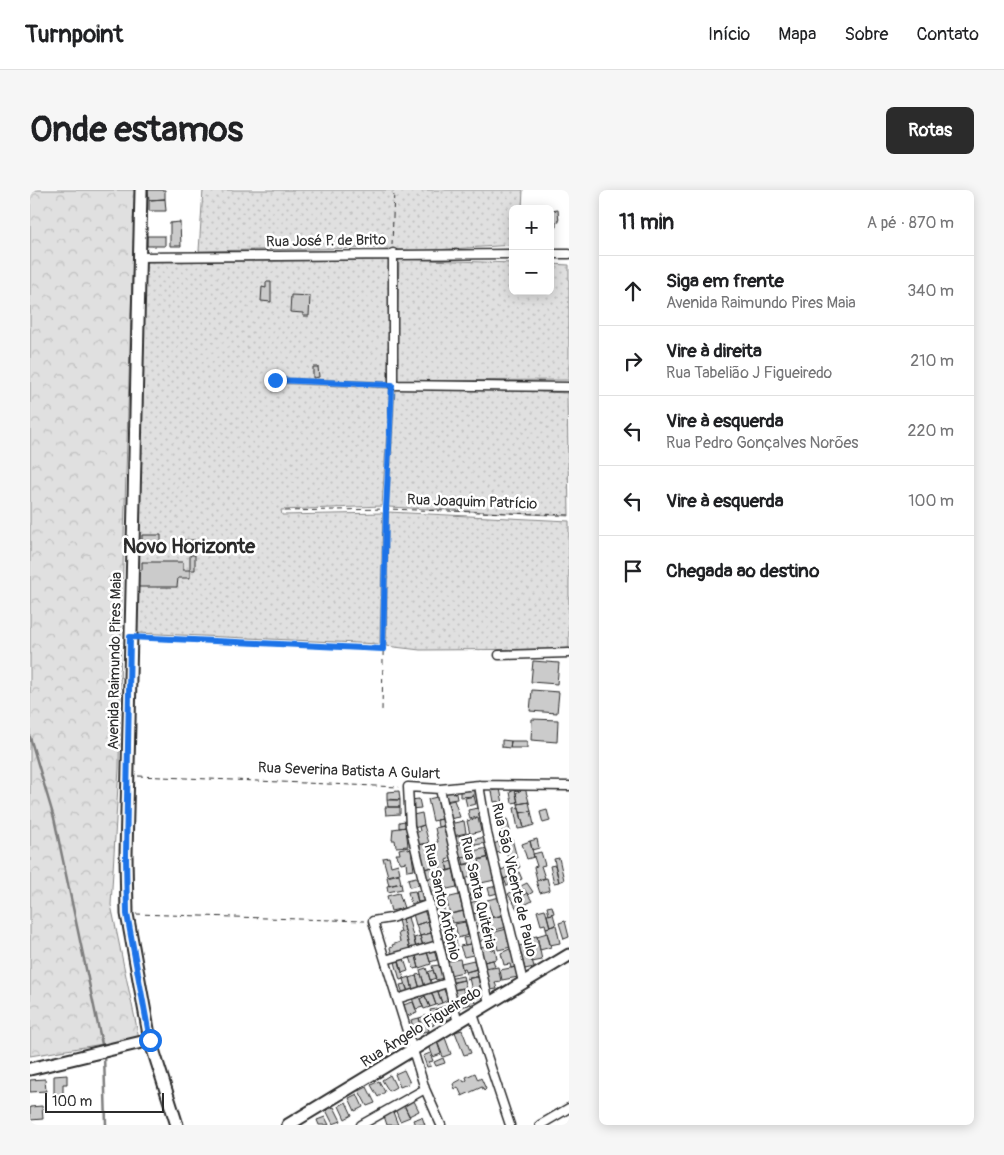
<!DOCTYPE html>
<html lang="pt">
<meta charset="utf-8">
<style>
body{margin:0;font-family:Pangolin,sans-serif;background:#f6f6f6;color:#202124}
.controls{position:absolute;right:15px;top:15px;display:grid;overflow:hidden;border-radius:8px;box-shadow:0 2px 12px #0003}
.controls button{width:45px;height:45px;display:grid;place-items:center;padding:0;border:0;border-bottom:1px solid #e0e0e0;background:#fff;color:#202124;font:25px sans-serif}
.scale{position:absolute;left:15px;bottom:12px;width:119px;box-sizing:border-box;padding-left:5px;border:2px solid #2b2b2b;border-top:0;font-size:14px;line-height:18px;white-space:nowrap;color:#2b2b2b;-webkit-text-stroke:4px #fff;paint-order:stroke}
.stop{position:absolute;width:15px;height:15px;margin:-11px;border:4px solid #1a73e8;border-radius:50%;background:#fff}
.stop.end{background:#1a73e8;border-color:#fff;box-shadow:0 1px 5px #0008}
.list{margin:0;padding:0;list-style:none}
h2{display:flex;justify-content:space-between;align-items:center;height:65px;margin:0;padding:0 20px;font-size:21px}
h2 small{font-size:16px;font-weight:400;color:#757577}
.list li{display:grid;grid-template-columns:32px 1fr auto;gap:15px;align-items:center;box-sizing:border-box;height:70px;padding:0 20px;border-top:1px solid #e0e0e0}
.list b{display:block;font-size:19px;white-space:nowrap}
.list p{margin:0;font-size:16px;white-space:nowrap;color:#757577}
.list em{font-size:16px;font-style:normal;color:#757577}
.icon{flex:none;width:28px;height:28px;fill:none;stroke:currentColor;stroke-width:2;stroke-linecap:round;stroke-linejoin:round}
.map{position:relative;flex:none;width:539px;height:935px;overflow:hidden;border-radius:8px}
header{display:flex;align-items:center;gap:30px;box-sizing:border-box;height:70px;padding:0 25px;background:#fff;border-bottom:1px solid #e0e0e0}
header strong{font-size:24px}
nav{display:flex;gap:28px;margin-inline-start:auto;font-size:18px}
.intro{display:flex;align-items:center;justify-content:space-between;box-sizing:border-box;height:120px;padding:0 30px}
h1{margin:0;font-size:35px}
.button{padding:12px 22px;border-radius:8px;background:#2b2b2b;color:#fff;font-size:18px;font-weight:700}
main{display:flex;gap:30px;padding:0 30px}
aside{flex:1;background:#fff;border-radius:8px;box-shadow:0 2px 12px #0003}
.map>svg:first-child{display:block}
</style>
<header>
<strong>Turnpoint</strong>
<nav><a>Início</a><a>Mapa</a><a>Sobre</a><a>Contato</a></nav>
</header>
<div class="intro"><h1>Onde estamos</h1><a class="button">Rotas</a></div>
<main>
<div class="map">
<svg width="539" height="935" viewBox="0 0 539 935">
<defs>
<pattern id="grass-dots" width="8" height="8" patternUnits="userSpaceOnUse" patternTransform="scale(1.25)"><rect width="8" height="8" fill="#e0e0e0"/><path d="M2 2h.1M6 6h.1" fill="none" stroke="#c0c0c0" stroke-width="1.8" stroke-linecap="round"/></pattern>
<pattern id="forest-crowns" width="20" height="18" patternUnits="userSpaceOnUse" patternTransform="scale(1.25)"><rect width="20" height="18" fill="#e0e0e0"/><path d="M2 6a3 3 0 1 1 6 0M12 15a3 3 0 1 1 6 0" fill="none" stroke="#c0c0c0"/></pattern>
</defs>
<rect width="100%" height="100%" fill="#fff"/>
<filter id="ink" filterUnits="userSpaceOnUse"><feTurbulence type="fractalNoise" baseFrequency=".02" numOctaves="2"/><feDisplacementMap in="SourceGraphic" scale="10" xChannelSelector="R" yChannelSelector="G"/><feConvolveMatrix kernelMatrix="1 2 1 2 8 2 1 2 1" color-interpolation-filters="sRGB"/></filter>
<g filter="url(#ink)">
<!-- grass -->
<path fill="url(#grass-dots)" stroke="#868686" d="M173,0H493L492,19H483V55L389,61L338,58L169,61Z
M369,69L483,73V101H520V74L539,75V190L366,191Z
M362,70L360,192L240,188L241,193L360,198L352,316L251,320L252,325L353,323L350,454L106,443L115,72Z
M427,198L537,203L539,326L358,317L365,199Z
M358,322L539,331V459L390,460L356,456Z"/>
<!-- forest -->
<path fill="url(#forest-crowns)" stroke="#868686" d="M0,0H105L91,440L89,578L81,715L109,848L0,866Z"/>
<g fill="none" stroke-linecap="round" stroke-linejoin="round">
<!-- stream -->
<path stroke="#7e7e7e" stroke-width="2.5" d="M0,547L24,628L73,859
M74,864L76,935"/>
</g>
<!-- building -->
<path fill="#cbcbcb" stroke="#2b2b2b" d="M118,0H135V9L119,10Z
M135,9L136,21H119V10Z
M528,20L529,32L526,33V38H520V21Z
M150,32L151,56H140V33Z
M117,46H135V56H117Z
M236,92H241V112L231,111L232,97L236,98Z
M261,105L280,106L279,126H273V123L260,122Z
M283,177H288L289,187L283,188Z
M112,345H131V355H112Z
M148,350H165V359H148Z
M160,365H165V380H160Z
M112,372H153V380H160V388H148L147,397H106V380H112Z
M503,471L529,473L527,494L501,492Z
M502,500L529,502L527,523L500,521Z
M502,529L528,530L527,552L501,550Z
M472,550L481,551L480,558L472,557Z
M481,551H497V558H480Z
M430,598H444V606L430,607Z
M495,598L499,612L488,614L486,603Z
M425,599L427,609L415,611L413,601Z
M470,599L473,613L469,614V611L464,612L462,601Z
M485,600L488,612L482,613L480,602Z
M369,601L370,610L357,609V602Z
M444,606L446,614L437,616L435,608Z
M407,607L412,629L403,631L398,609Z
M389,609L391,618L381,619L380,610Z
M357,610H370V617H358Z
M424,610L430,627L419,629L416,612Z
M499,612L501,621L490,623L488,614Z
M355,617H370V624L356,625Z
M489,617L494,638L488,639L484,618Z
M448,618L450,626L440,629L438,620Z
M517,620L520,631L513,633L510,622Z
M501,621L504,635L494,638L490,623Z
M392,623L394,635L384,638L383,625Z
M448,628L451,641L440,644L437,631Z
M412,629L414,636L408,637L407,630Z
M477,629L480,641L472,643L469,631Z
M420,630H423L424,633L434,631L436,643L423,646L425,638L422,639Z
M375,631L376,637L369,638V632Z
M394,635L399,653L387,655L385,643L390,641L389,637Z
M414,636L421,668L416,670L418,681L412,682L404,653L408,652L405,638Z
M376,637L378,656L366,657L365,650H362L363,639Z
M439,643L440,650L425,653L424,647Z
M455,647L457,653L445,655V653H442L441,650Z
M482,649L487,668L479,671L473,652Z
M507,649L509,658L502,660L500,651Z
M500,651L504,667L497,669L492,654Z
M438,652V656L441,655L443,665L429,668L426,655Z
M469,652L472,662L466,663L463,654Z
M399,653L406,676L394,679L389,655Z
M378,657V660L381,659L384,680L377,681L376,672L371,673L366,664H370L369,659Z
M458,658L460,667L445,670L443,661Z
M511,662L515,675L511,676L515,688L507,690L504,677L507,676L503,664Z
M441,665L443,673L434,675L432,667Z
M359,667L361,676L368,674L370,683L358,686L353,668Z
M460,667L465,690L451,693L448,680L451,679L449,670Z
M529,668L534,690L529,692L524,669Z
M422,671L424,679L418,681L416,673Z
M487,671L490,677L484,681L480,674Z
M441,673L446,686L433,689L430,675Z
M481,675L485,684L474,689L470,681Z
M525,675L529,692L524,693L520,676Z
M406,676L408,686L396,689L394,679Z
M423,679L427,697L417,699L411,686L416,685L415,681Z
M489,682L492,689L477,696L474,689Z
M369,684L371,693L359,696L357,687Z
M408,686L410,696L407,697L408,701L411,700L416,731L405,733L396,689Z
M386,687L389,695L380,697L378,689Z
M517,688L520,700L510,703L506,691Z
M371,693L372,699L358,702L357,696Z
M497,693L503,702L498,705L494,699L491,701L489,697Z
M447,694L450,707L438,710L435,696Z
M467,696L468,703L460,705L458,698Z
M489,697L494,705L483,712L478,704Z
M391,700L394,711L388,712L386,701Z
M385,701L388,712L381,714L378,702Z
M369,703L374,718L361,721L357,706Z
M497,703L502,711L487,719L483,712Z
M429,705L433,721L420,724L416,708Z
M470,707L474,725L463,728L457,710Z
M451,710L453,721L441,724L439,713Z
M522,716L524,723L519,725L517,717Z
M393,717L398,731L386,735L382,720Z
M515,719L520,737L516,738L515,734L511,735L507,721Z
M435,721L437,731L422,733L420,724Z
M450,722L451,730L458,728L459,734L443,737L441,724Z
M523,724L526,735L520,737L517,725Z
M474,725L477,737L461,741L458,728Z
M378,727L386,758L380,760L372,729Z
M372,729L375,741L371,742L368,730Z
M398,731L401,743L390,746L386,735Z
M416,731L422,749L410,753L405,733Z
M535,731L539,747L534,749L529,733Z
M435,732L438,745L428,748L425,734Z
M526,735L530,753L520,755L516,738Z
M477,739L481,757L468,760L467,755H464L461,743Z
M375,741L380,760L362,765L360,758L363,757L362,755L370,752L368,743Z
M455,741L457,749L448,752L446,743Z
M401,743L404,753L393,756L390,746Z
M517,743L521,757L510,760L507,746Z
M390,746L393,756L386,758L384,748Z
M507,746L512,770L502,772L496,748Z
M439,747L440,754L435,755L433,748Z
M426,750L427,757L411,760L410,753Z
M440,754L443,765L434,767L430,756Z
M498,754L504,777L495,779L489,756Z
M460,755L461,760L465,759L467,769L454,772L450,757Z
M422,758L424,770L413,772L411,760Z
M482,758L486,777L481,778L480,774L474,775L471,763Z
M404,760L407,770L400,772L397,762Z
M397,762L401,774L389,778L386,766Z
M386,766L389,778L384,779L380,767Z
M374,769L378,781L372,783L369,771Z
M430,769L433,782L420,785L417,771Z
M444,770L446,779L436,782L435,778L432,779L431,773Z
M463,770L465,776L456,778L454,772Z
M369,771L374,789L370,790L365,772Z
M409,775L413,788L406,790L402,776Z
M468,777L471,791L465,792L467,799L460,800L456,779Z
M486,777L488,787L472,790L470,780Z
M396,778L402,795L395,797L390,780Z
M448,779L450,786L437,789L436,782Z
M403,780L406,788L400,790L398,782Z
M391,784L395,797L390,799L386,785Z
M386,786L390,799L383,801L380,788Z
M433,786L434,790L418,793V789Z
M380,787L383,801L378,802L374,789Z
M448,787L452,807L444,809L445,813L440,815L438,802L442,801L439,788Z
M434,790L436,798L423,800L422,793Z
M375,794L378,802L373,804L370,795Z
M413,797L418,810L412,813L407,799Z
M433,798L435,811L438,810L439,815L427,818L423,800Z
M407,799L412,813L406,815L401,801Z
M401,801L406,815L400,817L394,804Z
M389,806L393,817L386,819L382,808Z
M395,806L400,817L394,819L390,809Z
M383,812L387,823L377,826L373,815Z
M418,815L422,829L409,832L406,819Z
M406,819L409,832L404,833L400,820Z
M401,825L404,835L398,837L395,826Z
M395,826L399,841L393,842L389,828Z
M389,828L393,842L385,844L381,830Z
M432,840L441,863L434,865L425,842Z
M414,845L421,864L413,867L406,848Z
M407,852L411,864L403,867L399,855Z
M400,863L403,871L399,872L401,876L397,877L393,866Z
M413,868L415,873L406,876L404,872Z
M374,880L380,893L370,897L365,884Z
M445,883L448,890L451,888L456,899L454,901L452,897L432,906L428,897L425,899L423,894L432,889L434,892L437,890L436,887Z
M37,885V894H33V906H24V886Z
M360,885L366,897L359,901L352,890Z
M15,889L16,901L0,902V890Z
M349,891L355,902L348,907L341,895Z
M337,897L345,913L337,916L329,901Z
M327,904L333,917L325,921L319,908Z
M383,909L389,921L379,926L373,913Z
M316,912L322,925L315,929L309,916Z
M374,915L380,927L370,931L365,919Z
M12,916L13,929L0,930V917Z
M304,917L311,931L303,934L296,920Z
M363,922L368,935H357L354,926Z
M295,927L299,935H289L287,930Z
M392,927L395,935H385L383,930Z"/>
<g fill="none" stroke-linecap="round" stroke-linejoin="round">
<!-- street casing -->
<g stroke="#2b2b2b" stroke-width="11">
<path id="street" d="M363,63V195L539,197
M520,64H539
M109,67L483,64
M469,465L539,463
M449,595L457,643L493,792
M410,599L459,813
M400,714L361,728L343,731L395,899L411,935
M355,770L408,755
M367,809L417,793
M443,824L480,935
M428,833L380,636L378,597L410,599L449,595L539,596
M331,935L395,899
M510,935L539,918"/>
</g>
<!-- secondary casing -->
<g stroke="#2b2b2b" stroke-width="15">
<path id="secondary" d="M111,0L96,665L97,724L120,850L147,935
M0,879L120,850
M258,935L539,765"/>
</g>
<!-- path -->
<path stroke="#2b2b2b" stroke-width="1" stroke-dasharray="5 4" stroke-linecap="butt" d="M362,55L364,0
M245,190L354,195
M255,321L356,319L539,325
M111,448L352,459
M352,520L356,319L362,203
M108,586L369,597
M106,724L334,731"/>
<!-- street -->
<use href="#street" stroke="#fff" stroke-width="8"/>
<!-- secondary -->
<use href="#secondary" stroke="#fff" stroke-width="11"/>
</g>
</g>
<g fill="none" stroke-linecap="round" stroke-linejoin="round" filter="url(#ink)">
<!-- route -->
<path stroke="#1a73e8" stroke-width="6" d="M120,850L97,724L96,665L100,447L353,459L356,319L362,195L245,190"/>
</g>
<g text-anchor="middle" dominant-baseline="central" stroke-width="5" stroke-linejoin="round" paint-order="stroke">
<!-- street labels -->
<g font-size="15" fill="#2b2b2b" stroke="#fff">
<text transform="translate(296 51) rotate(-1)">Rua José P. de Brito</text>
<text transform="translate(442 312) rotate(2)">Rua Joaquim Patrício</text>
<text transform="translate(85 471) rotate(-89)">Avenida Raimundo Pires Maia</text>
<text transform="translate(319 581) rotate(2)">Rua Severina Batista A Gulart</text>
<text transform="translate(484 690) rotate(77)">Rua São Vicente de Paulo</text>
<text transform="translate(448 703) rotate(77)">Rua Santa Quitéria</text>
<text transform="translate(412 712) rotate(77)">Rua Santo Antônio</text>
<text transform="translate(391 837) rotate(-32)">Rua Ângelo Figueiredo</text>
</g>
<!-- district labels -->
<g font-size="20" font-weight="bold" fill="#2b2b2b" stroke="#fff">
<text x="159" y="356">Novo Horizonte</text>
</g>
</g>
</svg>
<div class="controls">
<button>+</button>
<button>−</button>
</div>
<div class="scale">100 m</div>
<div class="stop" style="left:120px;top:850px"></div>
<div class="stop end" style="left:245px;top:190px"></div>
</div>
<aside>
<h2>11 min<small>A pé · 870 m</small></h2>
<ul class="list">
<li><svg class="icon" aria-label="ahead" viewBox="0 0 24 24"><path d="M12 20V5M6 11l6-6 6 6"/></svg><div><b>Siga em frente</b><p>Avenida Raimundo Pires Maia</p></div><em>340 m</em></li>
<li><svg class="icon" aria-label="right" viewBox="0 0 24 24"><path d="M7 20v-9h11M14 6l5 5-5 5"/></svg><div><b>Vire à direita</b><p>Rua Tabelião J Figueiredo</p></div><em>210 m</em></li>
<li><svg class="icon" aria-label="left" viewBox="0 0 24 24"><path d="M17 20v-9H6M10 6l-5 5 5 5"/></svg><div><b>Vire à esquerda</b><p>Rua Pedro Gonçalves Norões</p></div><em>220 m</em></li>
<li><svg class="icon" aria-label="left" viewBox="0 0 24 24"><path d="M17 20v-9H6M10 6l-5 5 5 5"/></svg><div><b>Vire à esquerda</b></div><em>100 m</em></li>
<li><svg class="icon" aria-label="arrive" viewBox="0 0 24 24"><path d="M6 21V4h12l-3 4 3 4H6"/></svg><div><b>Chegada ao destino</b></div></li>
</ul>
</aside>
</main>
